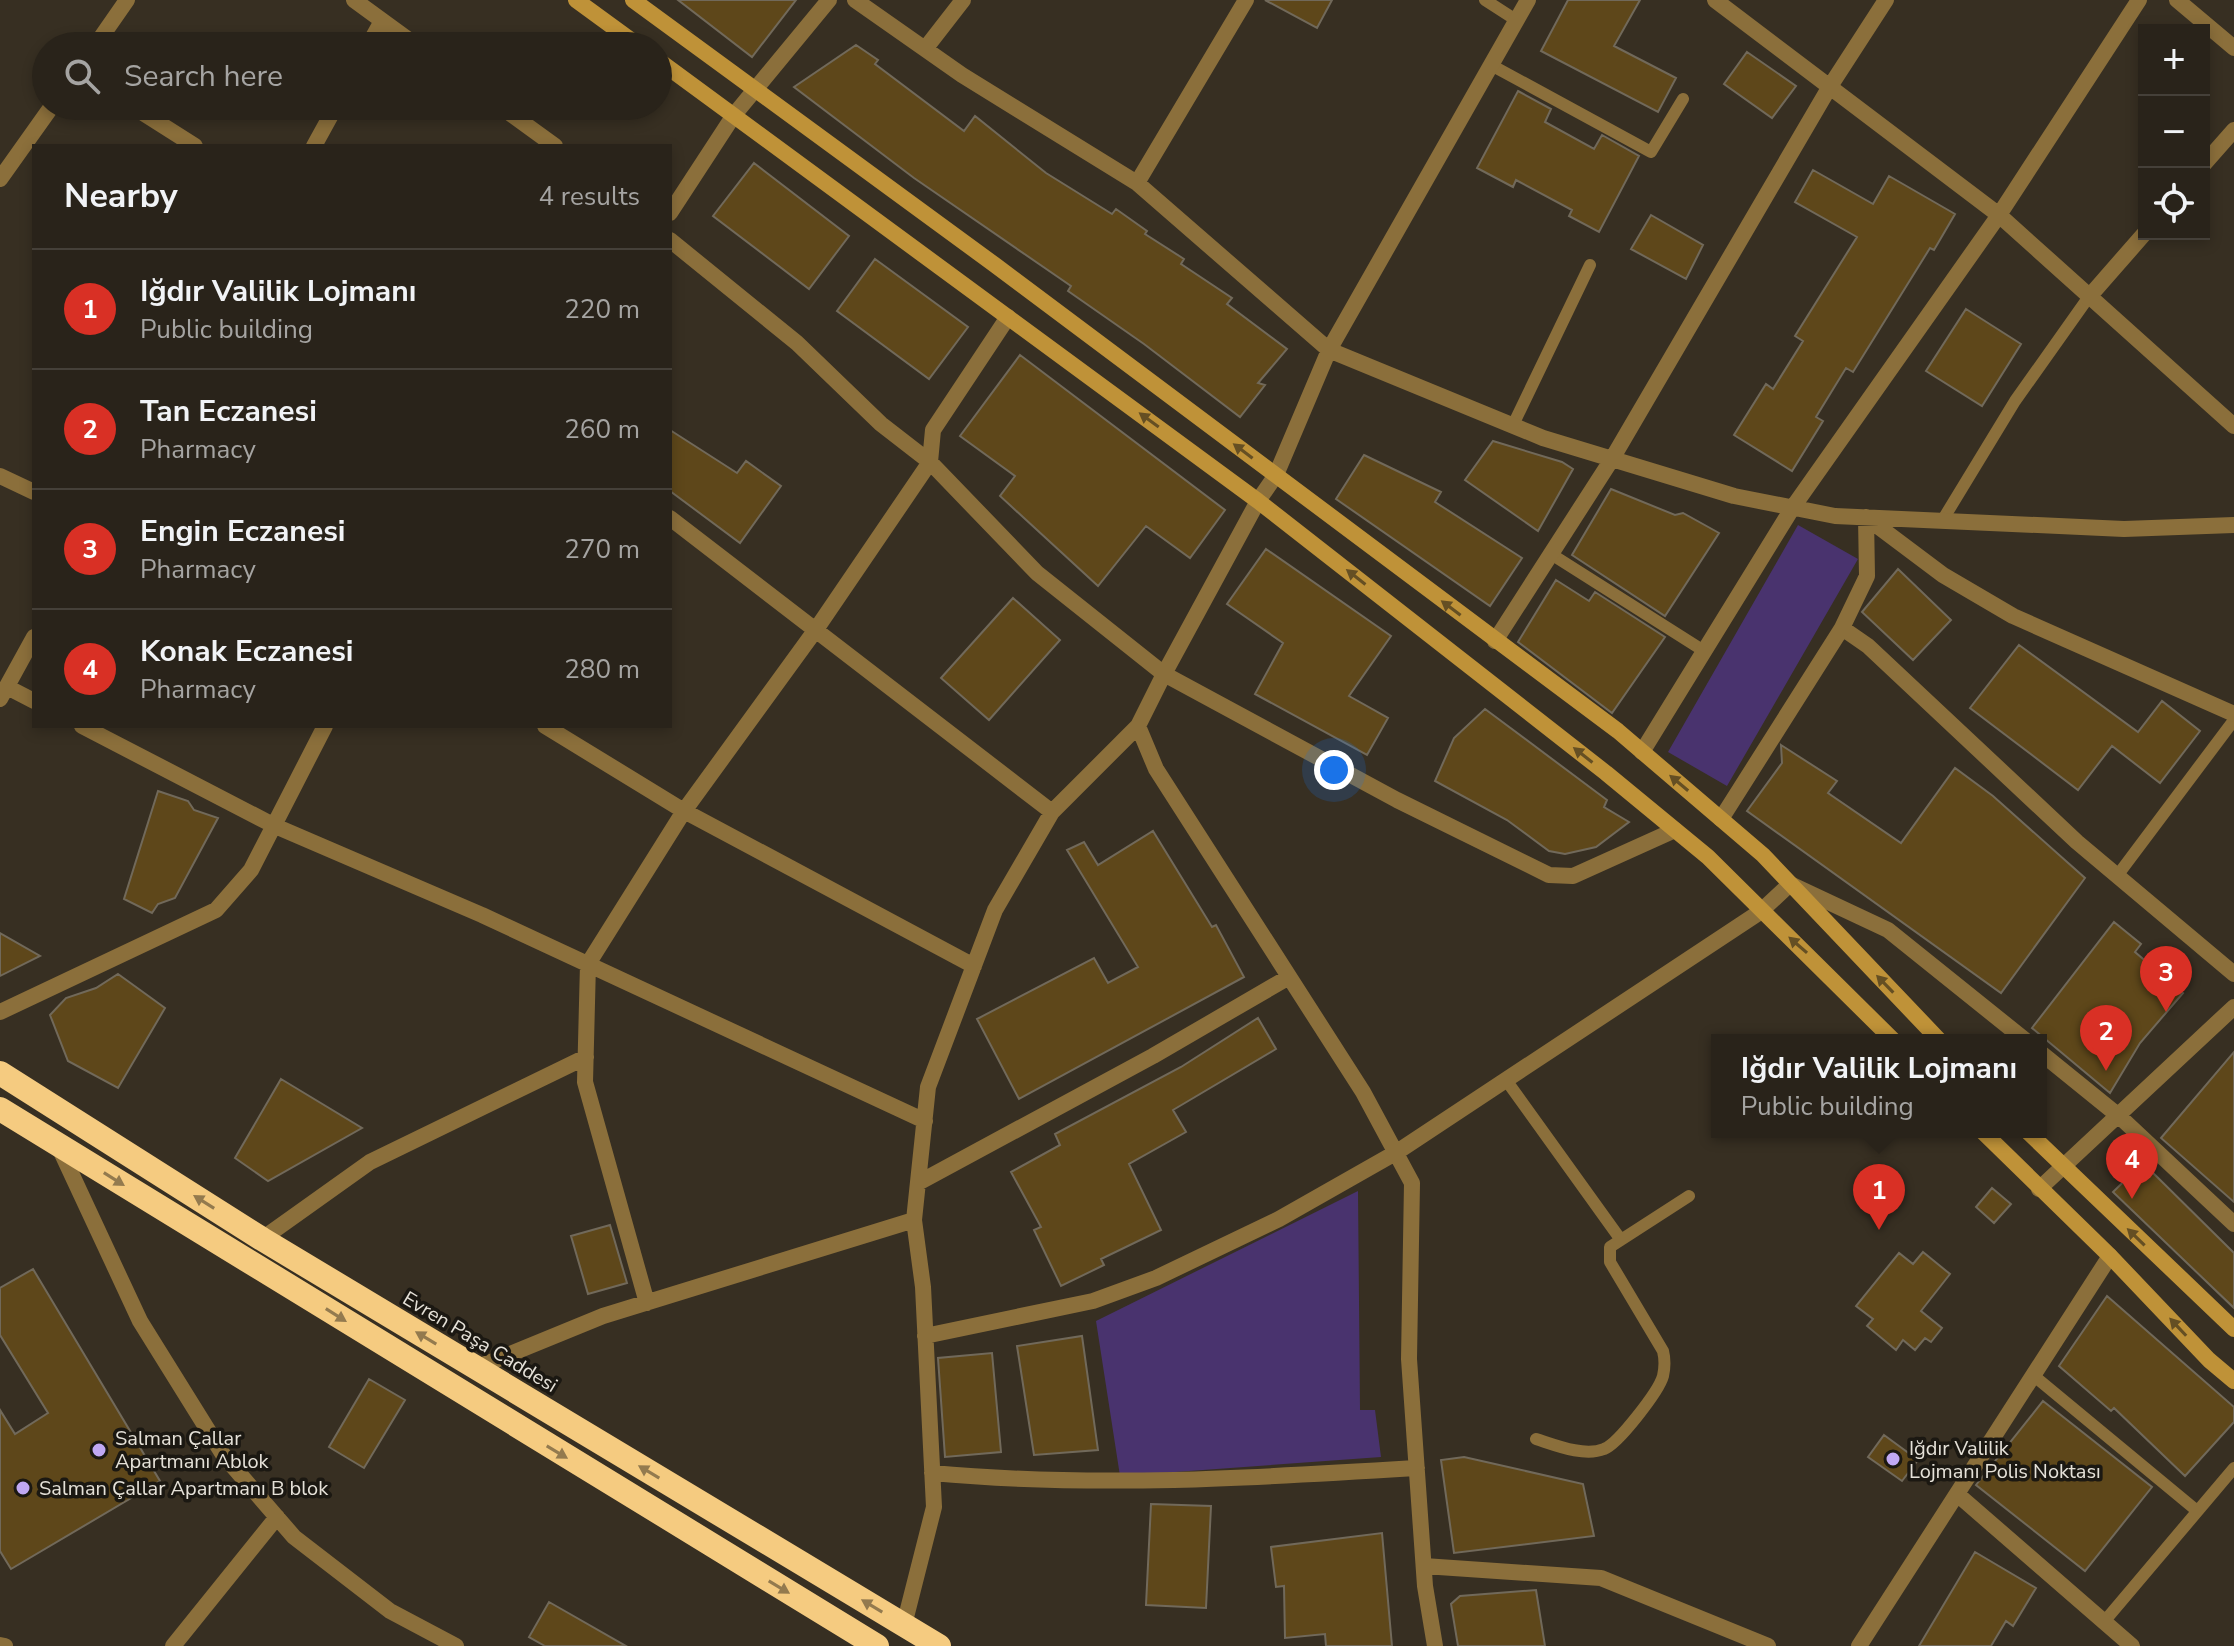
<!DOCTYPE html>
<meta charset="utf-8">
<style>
body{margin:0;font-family:"Nunito Sans",sans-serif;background:#352f27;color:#f1f3f6}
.controls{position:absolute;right:24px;top:24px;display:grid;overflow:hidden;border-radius:0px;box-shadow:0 4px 12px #0003}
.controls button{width:72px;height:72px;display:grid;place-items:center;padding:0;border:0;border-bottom:2px solid #454039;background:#29231a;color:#f1f3f6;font:40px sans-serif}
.you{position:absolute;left:1334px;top:770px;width:28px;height:28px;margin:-20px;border:6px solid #fff;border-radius:50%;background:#1a73e8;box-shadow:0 0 0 12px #1a73e833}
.badge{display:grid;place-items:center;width:52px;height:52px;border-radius:50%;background:#d93025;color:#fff;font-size:26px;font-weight:700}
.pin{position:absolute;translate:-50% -66px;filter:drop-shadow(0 2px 4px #0008)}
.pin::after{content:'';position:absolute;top:42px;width:28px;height:24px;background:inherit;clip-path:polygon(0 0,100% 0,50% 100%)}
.popup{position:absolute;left:1711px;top:1034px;width:336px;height:104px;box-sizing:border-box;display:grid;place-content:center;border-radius:0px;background:#29231a;filter:drop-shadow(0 2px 6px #0005);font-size:26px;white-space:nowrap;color:#a5a4a2}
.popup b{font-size:30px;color:#f1f3f6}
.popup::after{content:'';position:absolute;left:50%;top:100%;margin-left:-16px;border:16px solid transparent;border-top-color:#29231a}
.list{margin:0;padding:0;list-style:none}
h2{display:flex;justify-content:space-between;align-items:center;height:104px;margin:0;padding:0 32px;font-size:34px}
h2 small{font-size:26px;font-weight:400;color:#a5a4a2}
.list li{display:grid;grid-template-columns:52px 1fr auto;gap:24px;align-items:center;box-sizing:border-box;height:120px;padding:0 32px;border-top:2px solid #454039}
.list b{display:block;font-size:30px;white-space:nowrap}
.list p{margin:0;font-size:26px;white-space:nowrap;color:#a5a4a2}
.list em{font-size:26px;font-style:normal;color:#a5a4a2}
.icon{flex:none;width:44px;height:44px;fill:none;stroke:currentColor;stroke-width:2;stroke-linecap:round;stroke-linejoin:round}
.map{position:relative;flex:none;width:2234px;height:1646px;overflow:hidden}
.search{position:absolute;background:#29231a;box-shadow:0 4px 12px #0003;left:32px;top:32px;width:640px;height:88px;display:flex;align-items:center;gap:20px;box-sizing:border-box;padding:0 28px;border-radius:44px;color:#a5a4a2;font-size:30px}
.panel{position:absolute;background:#29231a;box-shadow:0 4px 12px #0003;left:32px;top:144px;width:640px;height:584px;border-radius:0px}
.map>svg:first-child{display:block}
</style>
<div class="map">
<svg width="2234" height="1646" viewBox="0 0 2234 1646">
<rect width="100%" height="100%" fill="#372f22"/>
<!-- green -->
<path fill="#49336e" d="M1798,525L1858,559L1727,786L1668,752Z
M1358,1191L1360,1410H1375L1381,1457L1120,1476L1096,1321Z"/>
<!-- building -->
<path fill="#5e471a" stroke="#71695a" stroke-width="2" d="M678,0H796L752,57Z
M1265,0H1332L1317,28Z
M1568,0H1640L1614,46L1676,78L1658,112L1541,51Z
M856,45L878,60L875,64L964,131L975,116L1046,173L1112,214L1116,209L1147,231L1145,234L1184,259L1181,264L1232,298L1227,304L1287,349L1258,383L1265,385L1240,417L1144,344L1068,291L1071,286L914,178L794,87Z
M1747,52L1796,86L1772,118L1724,84Z
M1518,91L1551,109L1545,122L1594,149L1602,135L1639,156L1599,232L1569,216L1572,210L1516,180L1513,187L1477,168Z
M754,163L849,236L809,289L713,216Z
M1813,170L1873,204L1889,176L1955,214L1934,250L1930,248L1853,372L1846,368L1816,417L1823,421L1792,471L1734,435L1766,384L1773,389L1803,341L1795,336L1857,237L1795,202Z
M1651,215L1703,245L1686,279L1631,249Z
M875,259L968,327L929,379L837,311Z
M1966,309L2021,344L1982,406L1926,371Z
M1020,355L1225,510L1190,558L1146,526L1098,586L1000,496L1015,476L960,436Z
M670,430L737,473L746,461L781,486L740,543L670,491Z
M1493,441L1562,462L1573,469L1538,531L1465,480Z
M1364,455L1441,492L1435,502L1522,558L1490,606L1336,499Z
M1611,489L1675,515L1683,513L1719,533L1665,616L1572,555Z
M1266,549L1391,636L1349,696L1388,718L1367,755L1255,694L1283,643L1227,604Z
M1898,569L1951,620L1913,660L1862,612Z
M1556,580L1589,601L1595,592L1665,637L1612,713L1518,642Z
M1013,598L1060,640L989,720L941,678Z
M2019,645L2138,732L2162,701L2200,731L2160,783L2112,746L2078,790L1970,708Z
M1485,709L1607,800L1604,807L1629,822L1596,847L1565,854L1549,851L1507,820L1435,781L1454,738Z
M1781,745L1837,781L1828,793L1901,843L1955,768L1993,796L2085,878L2001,993L1747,811L1782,763Z
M158,791L188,801L194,810L218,818L175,898L158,904L152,913L124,899Z
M1153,831L1212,927L1216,925L1244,977L1019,1099L977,1019L1094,958L1108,983L1138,967L1067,850L1084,842L1098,865Z
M2114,922L2141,944L2135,952L2183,993L2140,1043L2110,1093L2032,1028Z
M0,933L40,956L0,976Z
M118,974L165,1008L118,1088L68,1061L50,1015L66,998L96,988Z
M1258,1018L1276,1049L1173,1110L1186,1132L1129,1164L1161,1230L1101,1259L1104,1265L1061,1286L1034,1230L1041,1227L1011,1172L1060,1145L1055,1134L1181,1067Z
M2234,1052V1202L2161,1138Z
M281,1079L362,1128L268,1181L235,1158Z
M2143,1163L2234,1253V1308L2113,1192Z
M1992,1188L2011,1204L1994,1223L1976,1207Z
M610,1225L627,1283L588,1294L571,1236Z
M1923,1252L1950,1274L1921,1311L1942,1328L1931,1342L1925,1338L1915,1350L1903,1340L1896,1350L1867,1326L1873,1319L1856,1306L1899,1253L1913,1264Z
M33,1269L160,1481L11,1569L0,1551V1410L15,1434L48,1413L0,1335V1288Z
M2107,1296L2234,1407V1422L2185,1476L2114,1408L2111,1411L2059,1366Z
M1082,1336L1098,1450L1034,1455L1017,1346Z
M992,1353L1001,1452L945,1457L938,1358Z
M369,1379L405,1400L364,1468L329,1447Z
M2043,1401L2152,1487L2085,1571L1976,1485Z
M1884,1435L1918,1460L1902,1481L1868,1457Z
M1464,1457L1583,1484L1594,1536L1454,1553L1441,1460Z
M1151,1504L1211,1506L1206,1608L1146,1605Z
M1382,1533L1392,1646H1326L1325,1634L1285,1638L1284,1586L1276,1587L1271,1547Z
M1975,1552L2036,1588L2013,1626L2006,1621L1991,1646H1919Z
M1536,1590L1545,1646H1458L1451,1604L1460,1596Z
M549,1602L626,1646H545L529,1637Z"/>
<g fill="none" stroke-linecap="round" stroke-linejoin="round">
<!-- lane -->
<path stroke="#8b6f3b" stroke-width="12" d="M1485,0L1516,20
M1491,65L1651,152L1683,99
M1513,425L1590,265
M1942,521L2015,401L2088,298
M1551,554L1704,651
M2117,876L2234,720
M1506,1080L1621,1240
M2033,1375L2196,1510
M1536,1439C1555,1445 1584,1457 1604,1449C1618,1444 1659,1391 1663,1376C1665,1367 1665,1359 1663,1351L1610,1262V1247L1689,1196
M2103,1623L2234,1468"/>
<!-- street -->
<path stroke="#8b6f3b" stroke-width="16" d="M354,0L417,46
M855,0L962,75L1137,183L1329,350L1543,438L1734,496L1835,516L2124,529L2234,525
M1528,0L1329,350L1276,475L1258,501L1164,674L1397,800L1549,875L1573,876L1675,830
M1715,0L1999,215L2234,426
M2177,0L2234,48
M95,46L127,0
M368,46L382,21
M925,49L963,0
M132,106L195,146
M500,106L555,146
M314,146L336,106
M2204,164L2234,130
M0,179L52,106
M1137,183L1246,0
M670,213L734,115L829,0
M670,240L797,343L881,424L930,462L1037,573L1164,674L1138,726L1156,769L1363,1092L1412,1183L1409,1359L1425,1586L1435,1646
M2088,298L2144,234
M0,476L34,492
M670,518L1052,812
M1867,518L1943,575L2013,616L2234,714
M1842,628L1868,646L2077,842L2234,974
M1495,641L1612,459L1829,88L1886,0
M7,687L34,701
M0,699L34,637
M82,726L275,826L482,915L925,1121
M545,726L684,811L974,966
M1642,752L1793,507L1999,215L2139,0
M1721,819L1842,628L1867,576L1866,517
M0,1012L216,910L251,870L325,726
M2041,1053L2120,1117L2234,1224
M58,1145L140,1321L224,1456L294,1537L390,1611L456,1646
M918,1183L1153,1056L1289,977
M2039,1189L2234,1007
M262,1239L370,1162L586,1057
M647,1303L585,1082L588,964L684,811L817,628L930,462L933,430L1008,317
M925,1336L1093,1301L1156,1278L1279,1219L1397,1152L1760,912L1790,884L1888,930L2025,1040
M476,1368L603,1316L914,1220
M932,1473C1094,1488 1255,1478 1417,1468
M1957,1494L2132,1646
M1424,1566L1601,1578L1768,1646
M904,1625L934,1507L923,1287L914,1220L928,1087L995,910L1052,812L1138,726
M0,1645L5,1646
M173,1646L277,1517
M1859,1646L2110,1256"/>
<!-- secondary -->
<path stroke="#bf9238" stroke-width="16" d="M576,0L639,46
M633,0L995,265L1618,731L1763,855L1939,1040
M658,60L1258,501L1606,773L1708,857L1893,1040
M1983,1132L2110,1256L2209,1360L2234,1381
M2028,1132L2234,1329"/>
<!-- highway -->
<path stroke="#f5cb80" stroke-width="24" d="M0,1073L262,1239L939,1646
M0,1109L877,1646"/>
</g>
<!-- one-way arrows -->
<defs><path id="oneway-solid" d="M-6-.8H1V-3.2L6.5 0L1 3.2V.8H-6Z" transform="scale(2)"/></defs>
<g fill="#654f23">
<use href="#oneway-solid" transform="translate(1149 420) rotate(-144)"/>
<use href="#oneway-solid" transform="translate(1243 451) rotate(-143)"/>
<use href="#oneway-solid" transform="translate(1356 577) rotate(-142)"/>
<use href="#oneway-solid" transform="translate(1451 608) rotate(-143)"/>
<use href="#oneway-solid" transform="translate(1583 755) rotate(-142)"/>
<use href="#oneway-solid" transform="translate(1679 783) rotate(-140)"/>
<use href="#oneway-solid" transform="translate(1798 945) rotate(-139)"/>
<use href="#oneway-solid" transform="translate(1885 984) rotate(-134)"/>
<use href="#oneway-solid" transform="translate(2136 1237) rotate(-136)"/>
<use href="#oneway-solid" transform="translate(2178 1327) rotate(-133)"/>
</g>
<g fill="#937a4e">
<use href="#oneway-solid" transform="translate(114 1179) rotate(32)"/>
<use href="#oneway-solid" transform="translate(204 1202) rotate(-148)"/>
<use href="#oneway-solid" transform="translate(336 1315) rotate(32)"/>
<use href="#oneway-solid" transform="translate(426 1338) rotate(-149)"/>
<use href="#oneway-solid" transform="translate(557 1452) rotate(31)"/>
<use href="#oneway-solid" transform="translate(649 1472) rotate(-149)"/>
<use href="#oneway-solid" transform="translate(779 1587) rotate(31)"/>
<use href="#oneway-solid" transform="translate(872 1606) rotate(-149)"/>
</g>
<!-- markers -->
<g fill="#c0a8f3" stroke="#1b1812" stroke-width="3">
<circle cx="99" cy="1450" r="8"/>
<circle cx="1893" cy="1459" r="8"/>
<circle cx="23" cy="1488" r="8"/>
</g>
<g text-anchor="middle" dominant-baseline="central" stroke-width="7" stroke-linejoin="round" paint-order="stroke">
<!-- street labels -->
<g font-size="20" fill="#e5e1d8" stroke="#1b1812">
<text transform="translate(480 1342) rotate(31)">Evren Paşa Caddesi</text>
</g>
<!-- poi labels -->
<g font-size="20" fill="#e5e1d8" stroke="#1b1812" text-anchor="start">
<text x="115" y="1438">Salman Çallar<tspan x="115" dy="23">Apartmanı Ablok</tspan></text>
<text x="1909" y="1448">Iğdır Valilik<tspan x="1909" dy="23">Lojmanı Polis Noktası</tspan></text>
<text x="39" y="1488">Salman Çallar Apartmanı B blok</text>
</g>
</g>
</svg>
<div class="controls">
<button>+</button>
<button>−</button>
<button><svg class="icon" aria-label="locate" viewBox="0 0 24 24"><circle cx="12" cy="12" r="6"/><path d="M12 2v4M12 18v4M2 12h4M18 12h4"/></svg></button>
</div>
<div class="you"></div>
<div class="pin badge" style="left:1879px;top:1230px">1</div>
<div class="popup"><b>Iğdır Valilik Lojmanı</b>Public building</div>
<div class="pin badge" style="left:2106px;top:1071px">2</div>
<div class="pin badge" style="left:2166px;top:1012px">3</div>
<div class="pin badge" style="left:2132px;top:1199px">4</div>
<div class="search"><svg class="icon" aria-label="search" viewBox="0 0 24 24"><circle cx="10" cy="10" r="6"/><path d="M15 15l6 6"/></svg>Search here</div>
<section class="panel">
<h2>Nearby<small>4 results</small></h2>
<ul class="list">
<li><span class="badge">1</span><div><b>Iğdır Valilik Lojmanı</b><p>Public building</p></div><em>220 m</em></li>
<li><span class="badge">2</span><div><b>Tan Eczanesi</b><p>Pharmacy</p></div><em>260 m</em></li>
<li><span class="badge">3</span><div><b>Engin Eczanesi</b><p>Pharmacy</p></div><em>270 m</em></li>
<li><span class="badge">4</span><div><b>Konak Eczanesi</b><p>Pharmacy</p></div><em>280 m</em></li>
</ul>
</section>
</div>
